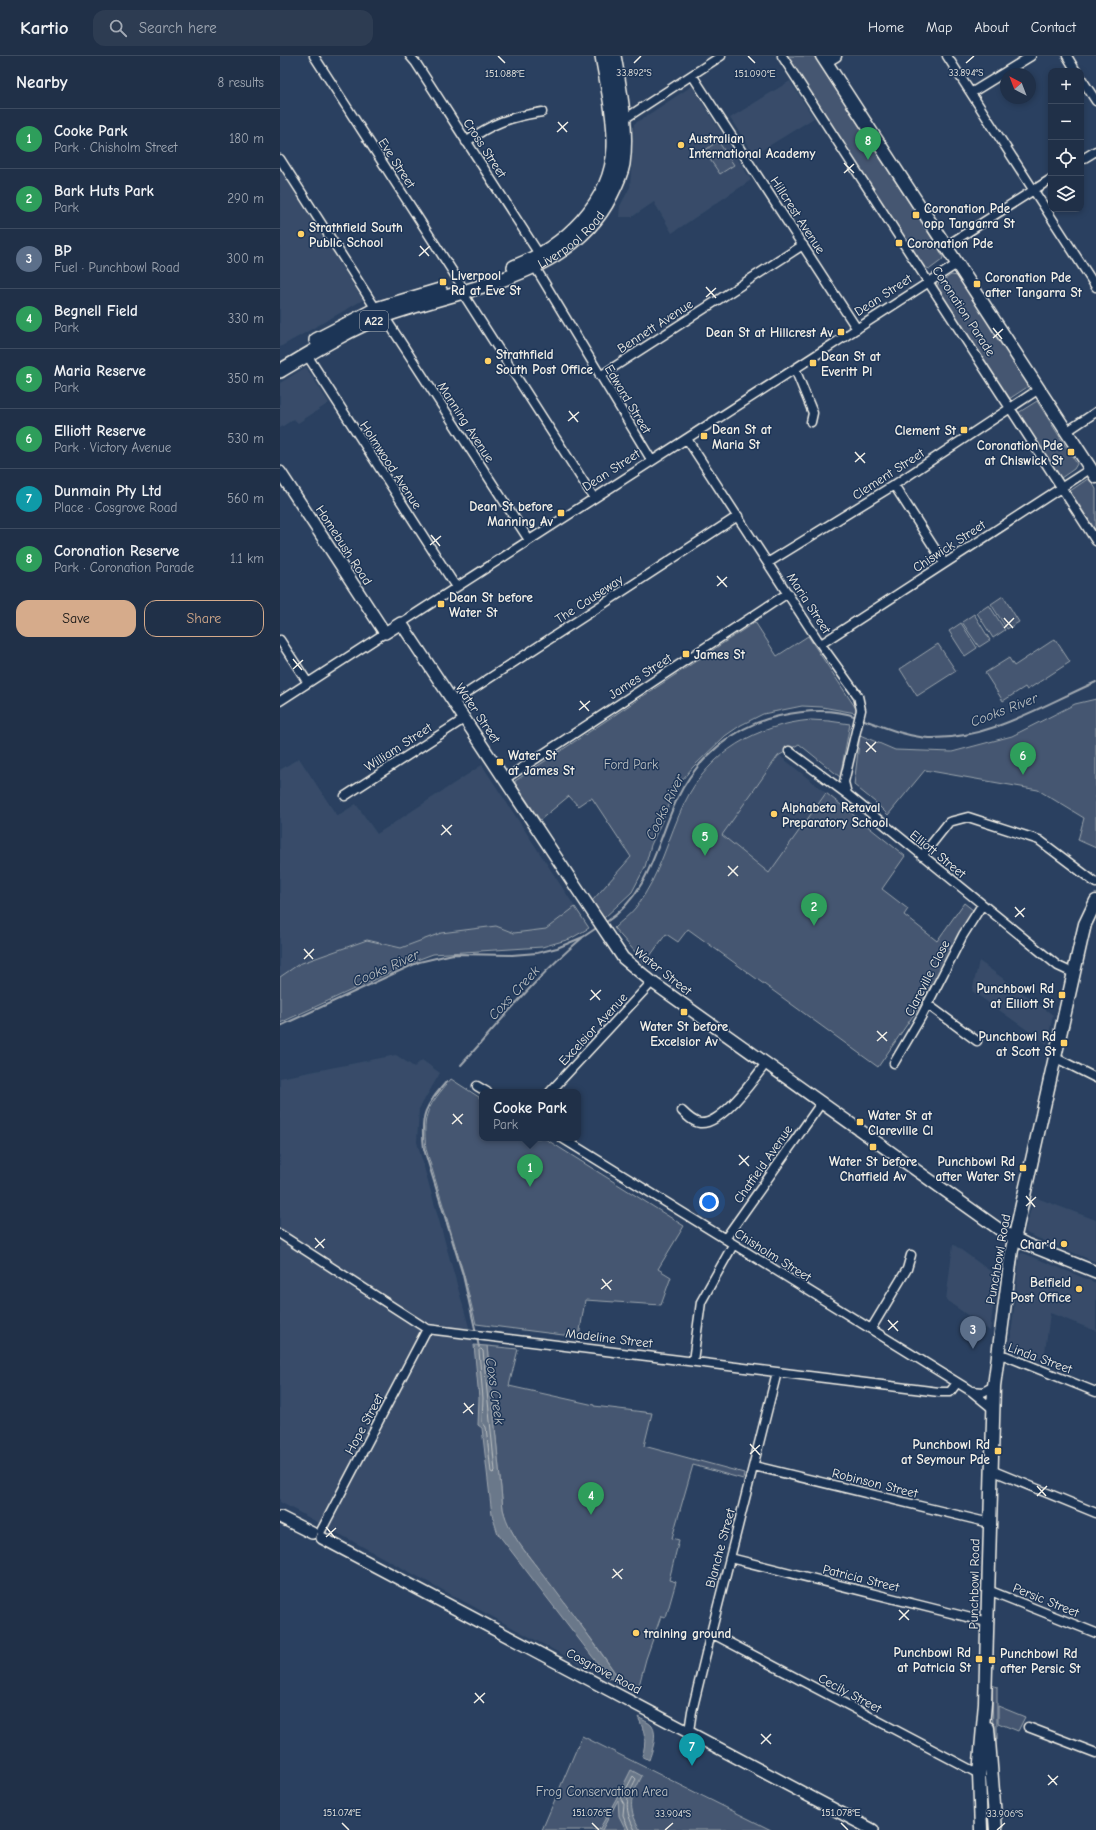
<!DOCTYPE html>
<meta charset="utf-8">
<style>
body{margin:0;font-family:"Comic Neue",sans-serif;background:#2d3c52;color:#f1f3f6}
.controls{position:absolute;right:12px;top:12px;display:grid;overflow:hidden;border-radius:8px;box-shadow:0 2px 6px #0003}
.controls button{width:36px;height:36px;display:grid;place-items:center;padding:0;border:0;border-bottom:1px solid #3d4b60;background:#203048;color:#f1f3f6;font:20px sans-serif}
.compass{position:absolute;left:720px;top:12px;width:36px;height:36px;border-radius:50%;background:#203048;box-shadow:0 2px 6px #0003;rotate:318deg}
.you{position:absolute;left:429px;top:1146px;width:14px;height:14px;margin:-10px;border:3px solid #fff;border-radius:50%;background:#1a73e8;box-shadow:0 0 0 6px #1a73e833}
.badge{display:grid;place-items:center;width:26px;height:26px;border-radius:50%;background:#d6ab8b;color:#fff;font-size:13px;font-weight:700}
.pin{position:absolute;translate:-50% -33px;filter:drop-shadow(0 1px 2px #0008)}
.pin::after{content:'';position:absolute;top:21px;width:14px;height:12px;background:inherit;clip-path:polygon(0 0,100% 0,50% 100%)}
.popup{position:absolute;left:199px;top:1033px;width:102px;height:52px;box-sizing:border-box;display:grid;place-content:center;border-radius:8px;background:#203048;filter:drop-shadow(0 1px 3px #0005);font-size:13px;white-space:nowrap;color:#a2a9b4}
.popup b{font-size:15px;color:#f1f3f6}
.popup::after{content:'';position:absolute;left:50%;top:100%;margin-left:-8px;border:8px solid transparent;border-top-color:#203048}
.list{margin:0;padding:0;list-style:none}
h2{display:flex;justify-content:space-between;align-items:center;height:52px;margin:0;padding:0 16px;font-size:17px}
h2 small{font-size:13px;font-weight:400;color:#a2a9b4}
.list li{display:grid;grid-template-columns:26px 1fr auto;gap:12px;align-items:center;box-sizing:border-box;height:60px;padding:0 16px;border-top:1px solid #3d4b60}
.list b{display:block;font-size:15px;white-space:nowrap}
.list p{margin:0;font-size:13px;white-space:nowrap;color:#a2a9b4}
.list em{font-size:13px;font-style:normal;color:#a2a9b4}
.actions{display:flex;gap:8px;padding:12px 16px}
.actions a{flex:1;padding:9px 0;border:1px solid #d6ab8b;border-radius:12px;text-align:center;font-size:14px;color:#d6ab8b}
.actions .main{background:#d6ab8b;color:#111}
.icon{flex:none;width:22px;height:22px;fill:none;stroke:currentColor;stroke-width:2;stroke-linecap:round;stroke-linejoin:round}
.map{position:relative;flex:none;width:816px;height:1774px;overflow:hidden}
header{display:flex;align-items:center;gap:24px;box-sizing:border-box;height:56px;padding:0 20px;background:#203048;border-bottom:1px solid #3d4b60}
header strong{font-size:19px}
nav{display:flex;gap:22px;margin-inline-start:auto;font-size:14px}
.search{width:280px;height:36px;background:#2d3c52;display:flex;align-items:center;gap:10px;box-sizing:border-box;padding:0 14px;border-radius:12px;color:#a2a9b4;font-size:15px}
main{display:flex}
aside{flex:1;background:#203048}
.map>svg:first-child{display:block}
</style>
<header>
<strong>Kartio</strong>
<div class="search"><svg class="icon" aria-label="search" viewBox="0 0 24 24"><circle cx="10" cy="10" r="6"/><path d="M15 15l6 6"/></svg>Search here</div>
<nav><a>Home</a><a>Map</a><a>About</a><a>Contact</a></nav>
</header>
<main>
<aside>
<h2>Nearby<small>8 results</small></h2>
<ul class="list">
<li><span class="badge" style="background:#2e9e5b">1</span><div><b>Cooke Park</b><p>Park · Chisholm Street</p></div><em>180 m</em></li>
<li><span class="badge" style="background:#2e9e5b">2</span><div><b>Bark Huts Park</b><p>Park</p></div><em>290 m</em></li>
<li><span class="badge" style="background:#5c6f8a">3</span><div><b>BP</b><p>Fuel · Punchbowl Road</p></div><em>300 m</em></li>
<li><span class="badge" style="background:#2e9e5b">4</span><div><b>Begnell Field</b><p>Park</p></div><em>330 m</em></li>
<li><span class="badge" style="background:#2e9e5b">5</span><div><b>Maria Reserve</b><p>Park</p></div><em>350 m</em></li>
<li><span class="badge" style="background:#2e9e5b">6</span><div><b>Elliott Reserve</b><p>Park · Victory Avenue</p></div><em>530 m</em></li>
<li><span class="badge" style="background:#0f9aa8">7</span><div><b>Dunmain Pty Ltd</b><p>Place · Cosgrove Road</p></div><em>560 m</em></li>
<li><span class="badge" style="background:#2e9e5b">8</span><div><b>Coronation Reserve</b><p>Park · Coronation Parade</p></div><em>1.1 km</em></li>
</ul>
<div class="actions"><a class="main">Save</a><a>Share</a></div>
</aside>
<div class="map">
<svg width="816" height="1774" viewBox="0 0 816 1774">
<rect width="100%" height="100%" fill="#2a4060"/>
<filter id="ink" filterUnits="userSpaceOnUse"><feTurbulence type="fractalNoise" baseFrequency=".025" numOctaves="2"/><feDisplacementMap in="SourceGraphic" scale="8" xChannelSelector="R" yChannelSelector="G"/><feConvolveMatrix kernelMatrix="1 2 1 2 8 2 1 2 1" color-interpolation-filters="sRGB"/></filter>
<g filter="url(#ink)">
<!-- built -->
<path fill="#374c69" d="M510,25L534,62L474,99L450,62Z
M412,30L471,124L392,177L374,146L352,161H339L340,150L350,131L354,68Z
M0,113L83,244L0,291Z
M26,311L49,347L18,367L14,363L0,372V327Z
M499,699L546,737L489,817L442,779Z
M19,702L57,760L76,748L97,778L202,709L295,851L289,858L266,873L234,877L216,870L161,877L121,892L87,884L19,908L0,921V714Z
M699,905L773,959L767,988L692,935Z
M116,999L134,1011L142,1004L160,1017L139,1053L137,1086L194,1289L199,1342L198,1369L202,1372L212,1459L218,1478L313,1601L309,1613L0,1446V1022Z
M754,1141L816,1164V1206L748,1178L745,1175Z
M673,1188L717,1220L710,1275L666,1244Z
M743,1197L816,1227V1275L770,1257L764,1304L730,1289L740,1198Z"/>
<!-- green -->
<path fill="#445771" stroke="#9ca4ac" d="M506,0H534L659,193L663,201L662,204L650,213L644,211Z
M438,85L454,109L440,118L424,95Z
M671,219L678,220L749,330L729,343L656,232L658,228Z
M757,345L797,408L794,413L781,422L738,357Z
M809,422L816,433V475L790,435Z
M723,540L739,566L727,573L711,548Z
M709,549L725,574L713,582L697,557Z
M694,558L710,584L699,591L682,566Z
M475,566L497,600L528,580L577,654L576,657L542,651L522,650L483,658L461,669L445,680L413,711L402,724L396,734L371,789L365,811L352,836L324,862L312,845L351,801L312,742L308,743L298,750L289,740L260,764L235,727V725Z
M681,567L697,592L685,600L669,575Z
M775,583L790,606L747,634L745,631L723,645L705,617L729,602L734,610Z
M658,588L676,615L637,640L620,613Z
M816,643V792L798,784L804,762L758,734L645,714L608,759L595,746L574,729L580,679L615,694L672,696L732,680L795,648Z
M531,664L549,665L570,668L560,721L519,688L498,700L442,779L489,817L546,737L625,800L602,833L628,853L624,859L657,885L684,847L693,854L641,948L598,1011L408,873L398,886L386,878L365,907L334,872C341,865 350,859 356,851C380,820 388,781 405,746C429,696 477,669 531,664Z
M295,851L309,872L290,883L262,891L153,898L137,904L0,967V921L19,908L87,884L121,892L161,877L216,870L234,877L266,873Z
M171,1023L202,1043V1082H264L404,1170L378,1213L391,1221L381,1249L305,1244L299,1281L196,1268L184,1219L146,1093C142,1056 148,1051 171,1023Z
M207,1290L238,1293L229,1330L314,1349V1350L372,1357L364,1390L464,1417L463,1423L413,1409L392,1482L399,1484L389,1524L396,1526L386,1561L381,1560L366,1603L357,1637L345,1631L315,1588L238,1486L226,1465L223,1453Z
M712,1629L717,1631V1684L713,1682Z
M718,1650L745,1661L738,1675L718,1667Z
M302,1680L491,1774H262Z"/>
<!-- water -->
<path fill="#6a788a" stroke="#a1a8b0" d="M194,1289L207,1290L223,1453C230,1482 254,1506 272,1530C297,1563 321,1597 345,1631L328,1621L218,1478L212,1459L202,1372L198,1369L199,1342Z
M358,1661C362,1664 369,1666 372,1670C378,1679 372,1695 369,1704L362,1700C367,1686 365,1675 358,1661Z
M351,1714L362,1720C350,1744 347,1749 360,1774H346L339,1760L338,1744L322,1774H319L341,1734Z"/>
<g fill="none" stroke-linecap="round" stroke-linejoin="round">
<!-- shore -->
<path stroke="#bdc1c2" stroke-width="1" d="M201,1293L203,1295L215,1415L213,1417L211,1416L206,1371L202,1366L203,1342L199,1295Z
M349,1774L343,1759L344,1748L341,1743L353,1720L356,1723C345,1744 344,1753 355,1774"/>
<!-- stream -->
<path stroke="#a1a8b0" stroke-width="2" d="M581,663C603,670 626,681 649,682C709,684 763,649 816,626
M325,867C370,838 376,788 397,743C416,703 455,669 499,660C526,654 552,652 577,661
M0,970L139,906L173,898L232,899L257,897L277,892L303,881L318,871
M181,1009C220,966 257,920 302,882
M167,1025C145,1051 140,1057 144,1093L183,1219L196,1277
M197,1282L199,1291"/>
<!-- minor casing -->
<g stroke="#f4f1e8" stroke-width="11">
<path id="minor" d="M34,0L180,227
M130,0L136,7L259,198
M502,0L816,485
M667,0L816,231
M787,0L796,15
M412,19L577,273
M801,22L816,45
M691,37L751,0
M339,63L349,60L441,0
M186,86C212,67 230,61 262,56
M0,103L96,253
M801,104L816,95
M666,190L771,123
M255,211L372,405
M182,236L314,442
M104,260L249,484
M27,299L176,531
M515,313L533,357L531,366
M320,320L523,189
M786,376L816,356
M407,383L537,583L578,640L581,654L564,726L567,738
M614,429L664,507
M489,506L614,429L759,333
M121,567L677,208
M0,584L28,627
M541,588L810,413
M0,645L105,577
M173,646L458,460
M509,695L567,738L778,910L793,917
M225,723L508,537
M65,740L184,663
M642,800L669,766L688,761L759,784L816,827
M647,948L697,985
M774,1001L816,1022
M614,1007L641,961L683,879L702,849
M197,1030L207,1036
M270,1036L372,926
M402,1055C407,1060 413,1066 420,1067C442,1069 475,1022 486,1007
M282,1082L691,1335L713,1353
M0,1178L147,1273L659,1336H670L677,1327
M445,1183L542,1046
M591,1273L627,1213L631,1199
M718,1299L726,1300L816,1336
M413,1305L421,1246L453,1189
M692,1335L703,1336L714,1330
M474,1410L710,1467
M711,1414L816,1457
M41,1475L147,1273
M450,1502L707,1566
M708,1534L816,1577
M431,1577L699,1718
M748,1671L816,1697
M409,1675L412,1655L431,1577L497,1316"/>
</g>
<!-- tertiary casing -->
<g stroke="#f4f1e8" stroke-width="13">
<path id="tertiary" d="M546,6L556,0"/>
</g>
<!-- secondary casing -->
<g stroke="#f4f1e8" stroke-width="14">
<path id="secondary" d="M0,416L105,577L121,567L315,860L343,902L372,926L723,1176L746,1188L816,1216
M0,1461L32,1477
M42,1482L593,1774"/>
</g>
<!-- primary casing -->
<g stroke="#f4f1e8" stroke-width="15">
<path id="primary" d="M542,0L816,421
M708,1672L716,1774
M701,1774L699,1718L705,1647L714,1330L732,1193L801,885L805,868L816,845"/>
</g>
<!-- trunk casing -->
<g stroke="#f4f1e8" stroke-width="16">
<g id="trunk">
<path d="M234,211C284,191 332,147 334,91C335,61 327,29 322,0"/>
<path d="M36,284L96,253L160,234"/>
<path id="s1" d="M0,315C34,295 67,274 104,260C181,232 291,222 331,139C336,129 341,119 343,108C348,73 340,34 334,0"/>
</g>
</g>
<!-- minor -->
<use href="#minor" stroke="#1d3557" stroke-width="8"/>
<!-- tertiary -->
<use href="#tertiary" stroke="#1d3557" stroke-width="10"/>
<!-- secondary -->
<use href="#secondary" stroke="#1d3557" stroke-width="11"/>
<!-- primary -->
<use href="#primary" stroke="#1d3557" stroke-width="12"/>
<!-- trunk -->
<use href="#trunk" stroke="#1d3557" stroke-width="13"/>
</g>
</g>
<!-- ticks -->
<path fill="none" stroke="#f4f1e8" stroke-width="1.5" d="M218,0L225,7M468,0L475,7M354,7L361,0M686,7L694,0M278,66L287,76M277,76L288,66M564,107L574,117M564,117L574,108M140,190L149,200M139,200L150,190M426,231L436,242M426,241L436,232M713,272L722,283M713,282L723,273M289,355L298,366M288,365L299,356M575,396L585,407M575,406L585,397M151,479L160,490M150,489L161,480M437,520L447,531M437,530L447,521M724,562L733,572M724,572L734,562M13,603L22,614M13,613L23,604M300,645L309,655M299,654L310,645M586,686L596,696M586,696L596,686M162,769L171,779M161,779L172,769M448,810L458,820M448,820L458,810M735,851L744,861M735,861L745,852M24,893L33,903M24,903L34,893M311,934L320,944M310,944L321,934M597,975L607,985M597,985L607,976M173,1058L182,1068M172,1068L183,1058M459,1099L469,1110M459,1109L469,1100M746,1140L755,1151M746,1150L756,1141M35,1182L44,1192M35,1192L45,1183M322,1223L331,1234M321,1233L332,1224M608,1264L618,1275M608,1274L618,1265M184,1347L193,1358M183,1357L194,1348M470,1388L480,1399M470,1398L480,1389M757,1430L766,1440M757,1440L767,1430M46,1471L55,1482M46,1481L56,1472M333,1513L342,1523M332,1522L343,1513M619,1554L629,1564M619,1564L629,1554M195,1637L204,1647M194,1647L205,1637M481,1678L491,1688M481,1688L491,1678M768,1719L777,1729M768,1729L778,1720M62,1767L69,1774M312,1767L319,1774M561,1767L568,1774M385,1774L393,1767M717,1774L725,1767"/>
<!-- markers -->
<g fill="#ffd166" stroke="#1d3557" stroke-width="1.5">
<circle cx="401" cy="89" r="4"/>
<rect x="632" y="155" width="8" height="8" rx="2"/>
<circle cx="21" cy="178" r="4"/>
<rect x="615" y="183" width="8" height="8" rx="2"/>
<rect x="159" y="222" width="8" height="8" rx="2"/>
<rect x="693" y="224" width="8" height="8" rx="2"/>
<rect x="557" y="272" width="8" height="8" rx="2"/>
<circle cx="208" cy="305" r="4"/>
<rect x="529" y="303" width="8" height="8" rx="2"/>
<rect x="680" y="370" width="8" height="8" rx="2"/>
<rect x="420" y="376" width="8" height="8" rx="2"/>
<rect x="787" y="392" width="8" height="8" rx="2"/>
<rect x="277" y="453" width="8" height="8" rx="2"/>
<rect x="157" y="544" width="8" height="8" rx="2"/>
<rect x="402" y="594" width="8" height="8" rx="2"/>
<rect x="216" y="702" width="8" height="8" rx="2"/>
<circle cx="494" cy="758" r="4"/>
<rect x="778" y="935" width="8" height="8" rx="2"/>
<rect x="400" y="952" width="8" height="8" rx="2"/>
<rect x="780" y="983" width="8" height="8" rx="2"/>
<rect x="576" y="1062" width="8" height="8" rx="2"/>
<rect x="589" y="1087" width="8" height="8" rx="2"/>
<rect x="739" y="1108" width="8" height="8" rx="2"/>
<circle cx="784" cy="1188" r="4"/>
<circle cx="799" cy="1233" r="4"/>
<rect x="714" y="1391" width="8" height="8" rx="2"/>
<circle cx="356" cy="1577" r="4"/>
<rect x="695" y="1599" width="8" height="8" rx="2"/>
<rect x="708" y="1600" width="8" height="8" rx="2"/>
</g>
<g text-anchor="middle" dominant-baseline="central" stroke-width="3" stroke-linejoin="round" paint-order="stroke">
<!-- shield labels -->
<rect fill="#1d3557" stroke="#b4b9bc" stroke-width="1" x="80" y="255" width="28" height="20" rx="3"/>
<g font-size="12" font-weight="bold" fill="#f4f1e8">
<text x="94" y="265">A22</text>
</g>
<!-- poi labels -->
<g font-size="13" font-weight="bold" fill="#f4f1e8" stroke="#1d3557" text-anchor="start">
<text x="409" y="82">Australian<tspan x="409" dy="15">International Academy</tspan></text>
<text x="644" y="152">Coronation Pde<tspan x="644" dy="15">opp Tangarra St</tspan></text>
<text x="29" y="171">Strathfield South<tspan x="29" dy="15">Public School</tspan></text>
<text x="627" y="187">Coronation Pde</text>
<text x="171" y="219">Liverpool<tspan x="171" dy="15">Rd at Eve St</tspan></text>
<text x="705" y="221">Coronation Pde<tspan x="705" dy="15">after Tangarra St</tspan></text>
<text x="553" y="276" text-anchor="end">Dean St at Hillcrest Av</text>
<text x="216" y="298">Strathfield<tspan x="216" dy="15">South Post Office</tspan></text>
<text x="541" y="300">Dean St at<tspan x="541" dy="15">Everitt Pl</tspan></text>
<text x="432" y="373">Dean St at<tspan x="432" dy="15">Maria St</tspan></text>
<text x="676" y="374" text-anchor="end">Clement St</text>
<text x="783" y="389" text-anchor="end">Coronation Pde<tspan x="783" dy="15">at Chiswick St</tspan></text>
<text x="273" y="450" text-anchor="end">Dean St before<tspan x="273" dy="15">Manning Av</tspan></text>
<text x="169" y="541">Dean St before<tspan x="169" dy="15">Water St</tspan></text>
<text x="414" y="598">James St</text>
<text x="228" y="699">Water St<tspan x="228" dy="15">at James St</tspan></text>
<text x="502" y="751">Alphabeta Retaval<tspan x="502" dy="15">Preparatory School</tspan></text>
<text x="774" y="932" text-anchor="end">Punchbowl Rd<tspan x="774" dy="15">at Elliott St</tspan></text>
<text x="404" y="970" text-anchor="middle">Water St before<tspan x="404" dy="15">Excelsior Av</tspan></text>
<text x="776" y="980" text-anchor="end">Punchbowl Rd<tspan x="776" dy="15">at Scott St</tspan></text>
<text x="588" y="1059">Water St at<tspan x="588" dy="15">Clareville Cl</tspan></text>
<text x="593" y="1105" text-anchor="middle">Water St before<tspan x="593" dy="15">Chatfield Av</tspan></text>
<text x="735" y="1105" text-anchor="end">Punchbowl Rd<tspan x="735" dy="15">after Water St</tspan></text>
<text x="776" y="1188" text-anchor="end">Char'd</text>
<text x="791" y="1226" text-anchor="end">Belfield<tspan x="791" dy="15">Post Office</tspan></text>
<text x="710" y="1388" text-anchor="end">Punchbowl Rd<tspan x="710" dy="15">at Seymour Pde</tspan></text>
<text x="364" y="1577">training ground</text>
<text x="691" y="1596" text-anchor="end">Punchbowl Rd<tspan x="691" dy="15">at Patricia St</tspan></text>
<text x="720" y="1597">Punchbowl Rd<tspan x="720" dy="15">after Persic St</tspan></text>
</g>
<!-- street labels -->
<g font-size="13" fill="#f4f1e8" stroke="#1d3557">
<text transform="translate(205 92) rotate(57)">Cross Street</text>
<text transform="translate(117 107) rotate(57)">Eve Street</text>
<text transform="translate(518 159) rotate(57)">Hillcrest Avenue</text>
<text stroke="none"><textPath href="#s1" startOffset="322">Liverpool Road</textPath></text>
<text transform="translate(603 239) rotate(-33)">Dean Street</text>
<text transform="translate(684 255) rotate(57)">Coronation Parade</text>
<text transform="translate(375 270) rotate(-33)">Bennett Avenue</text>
<text transform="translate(348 343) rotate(59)">Edward Street</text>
<text transform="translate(186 366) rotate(57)">Manning Avenue</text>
<text transform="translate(111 409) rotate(57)">Holmwood Avenue</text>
<text transform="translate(331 414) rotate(-33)">Dean Street</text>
<text transform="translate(608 418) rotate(-33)">Clement Street</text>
<text transform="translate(64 489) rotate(57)">Homebush Road</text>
<text transform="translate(669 490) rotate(-33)">Chiswick Street</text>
<text transform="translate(309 543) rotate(-33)">The Causeway</text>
<text transform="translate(529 547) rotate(57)">Maria Street</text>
<text transform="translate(360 620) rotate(-33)">James Street</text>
<text transform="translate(198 657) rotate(56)">Water Street</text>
<text transform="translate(118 691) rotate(-33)">William Street</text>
<text transform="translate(658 798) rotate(39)">Elliott Street</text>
<text transform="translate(383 915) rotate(38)">Water Street</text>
<text transform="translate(647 922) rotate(-63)">Clareville Close</text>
<text transform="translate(313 973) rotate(-47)">Excelsior Avenue</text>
<text transform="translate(483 1108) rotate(-55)">Chatfield Avenue</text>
<text transform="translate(493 1199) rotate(32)">Chisholm Street</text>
<text transform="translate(718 1203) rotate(-80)">Punchbowl Road</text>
<text transform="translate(329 1282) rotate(7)">Madeline Street</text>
<text transform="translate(760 1302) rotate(20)">Linda Street</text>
<text transform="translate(84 1368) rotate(-62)">Hope Street</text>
<text transform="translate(595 1427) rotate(14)">Robinson Street</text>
<text transform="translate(440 1492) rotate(-75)">Blanche Street</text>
<text transform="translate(581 1522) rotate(14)">Patricia Street</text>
<text transform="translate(694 1528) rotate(-89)">Punchbowl Road</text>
<text transform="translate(766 1544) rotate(22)">Persic Street</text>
<text transform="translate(324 1615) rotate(28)">Cosgrove Road</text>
<text transform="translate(570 1637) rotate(28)">Cecily Street</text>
</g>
<!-- park labels -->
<g font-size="13" fill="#bfc3c4" stroke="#1d3557">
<text x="351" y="708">Ford Park</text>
<text x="322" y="1735">Frog Conservation Area</text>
</g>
<!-- water labels -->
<g font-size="14" font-style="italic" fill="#bdc1c2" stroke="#1d3557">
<text transform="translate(724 654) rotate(-21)">Cooks River</text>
<text transform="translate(385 751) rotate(-64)">Cooks River</text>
<text transform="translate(106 912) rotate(-24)">Cooks River</text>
<text transform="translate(234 937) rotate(-47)">Coxs Creek</text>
<text transform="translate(215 1335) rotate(82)">Coxs Creek</text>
</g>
</g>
<g font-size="10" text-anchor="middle" fill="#f4f1e8" stroke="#1d3557" stroke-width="3" stroke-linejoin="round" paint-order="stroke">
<text x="354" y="20">33.892°S</text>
<text x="686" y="20">33.894°S</text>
<text x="225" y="21">151.088°E</text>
<text x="475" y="21">151.090°E</text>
<text x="62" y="1760">151.074°E</text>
<text x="312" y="1760">151.076°E</text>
<text x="561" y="1760">151.078°E</text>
<text x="393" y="1761">33.904°S</text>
<text x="725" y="1761">33.906°S</text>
</g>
</svg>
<div class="controls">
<button>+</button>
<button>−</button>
<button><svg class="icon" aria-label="locate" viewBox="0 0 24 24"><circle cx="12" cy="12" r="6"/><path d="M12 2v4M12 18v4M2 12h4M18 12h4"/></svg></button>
<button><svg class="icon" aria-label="layers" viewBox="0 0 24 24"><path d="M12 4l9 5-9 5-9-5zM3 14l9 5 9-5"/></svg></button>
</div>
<svg class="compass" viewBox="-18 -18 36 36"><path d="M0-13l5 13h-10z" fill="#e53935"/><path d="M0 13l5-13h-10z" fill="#a2a9b4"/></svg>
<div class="you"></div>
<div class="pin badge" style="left:250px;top:1131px;background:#2e9e5b">1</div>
<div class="popup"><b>Cooke Park</b>Park</div>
<div class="pin badge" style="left:534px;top:870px;background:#2e9e5b">2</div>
<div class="pin badge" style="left:693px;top:1293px;background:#5c6f8a">3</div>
<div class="pin badge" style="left:311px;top:1459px;background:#2e9e5b">4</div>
<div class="pin badge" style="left:425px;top:800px;background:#2e9e5b">5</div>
<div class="pin badge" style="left:743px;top:719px;background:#2e9e5b">6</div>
<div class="pin badge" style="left:412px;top:1710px;background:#0f9aa8">7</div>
<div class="pin badge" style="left:588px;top:104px;background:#2e9e5b">8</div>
</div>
</main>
